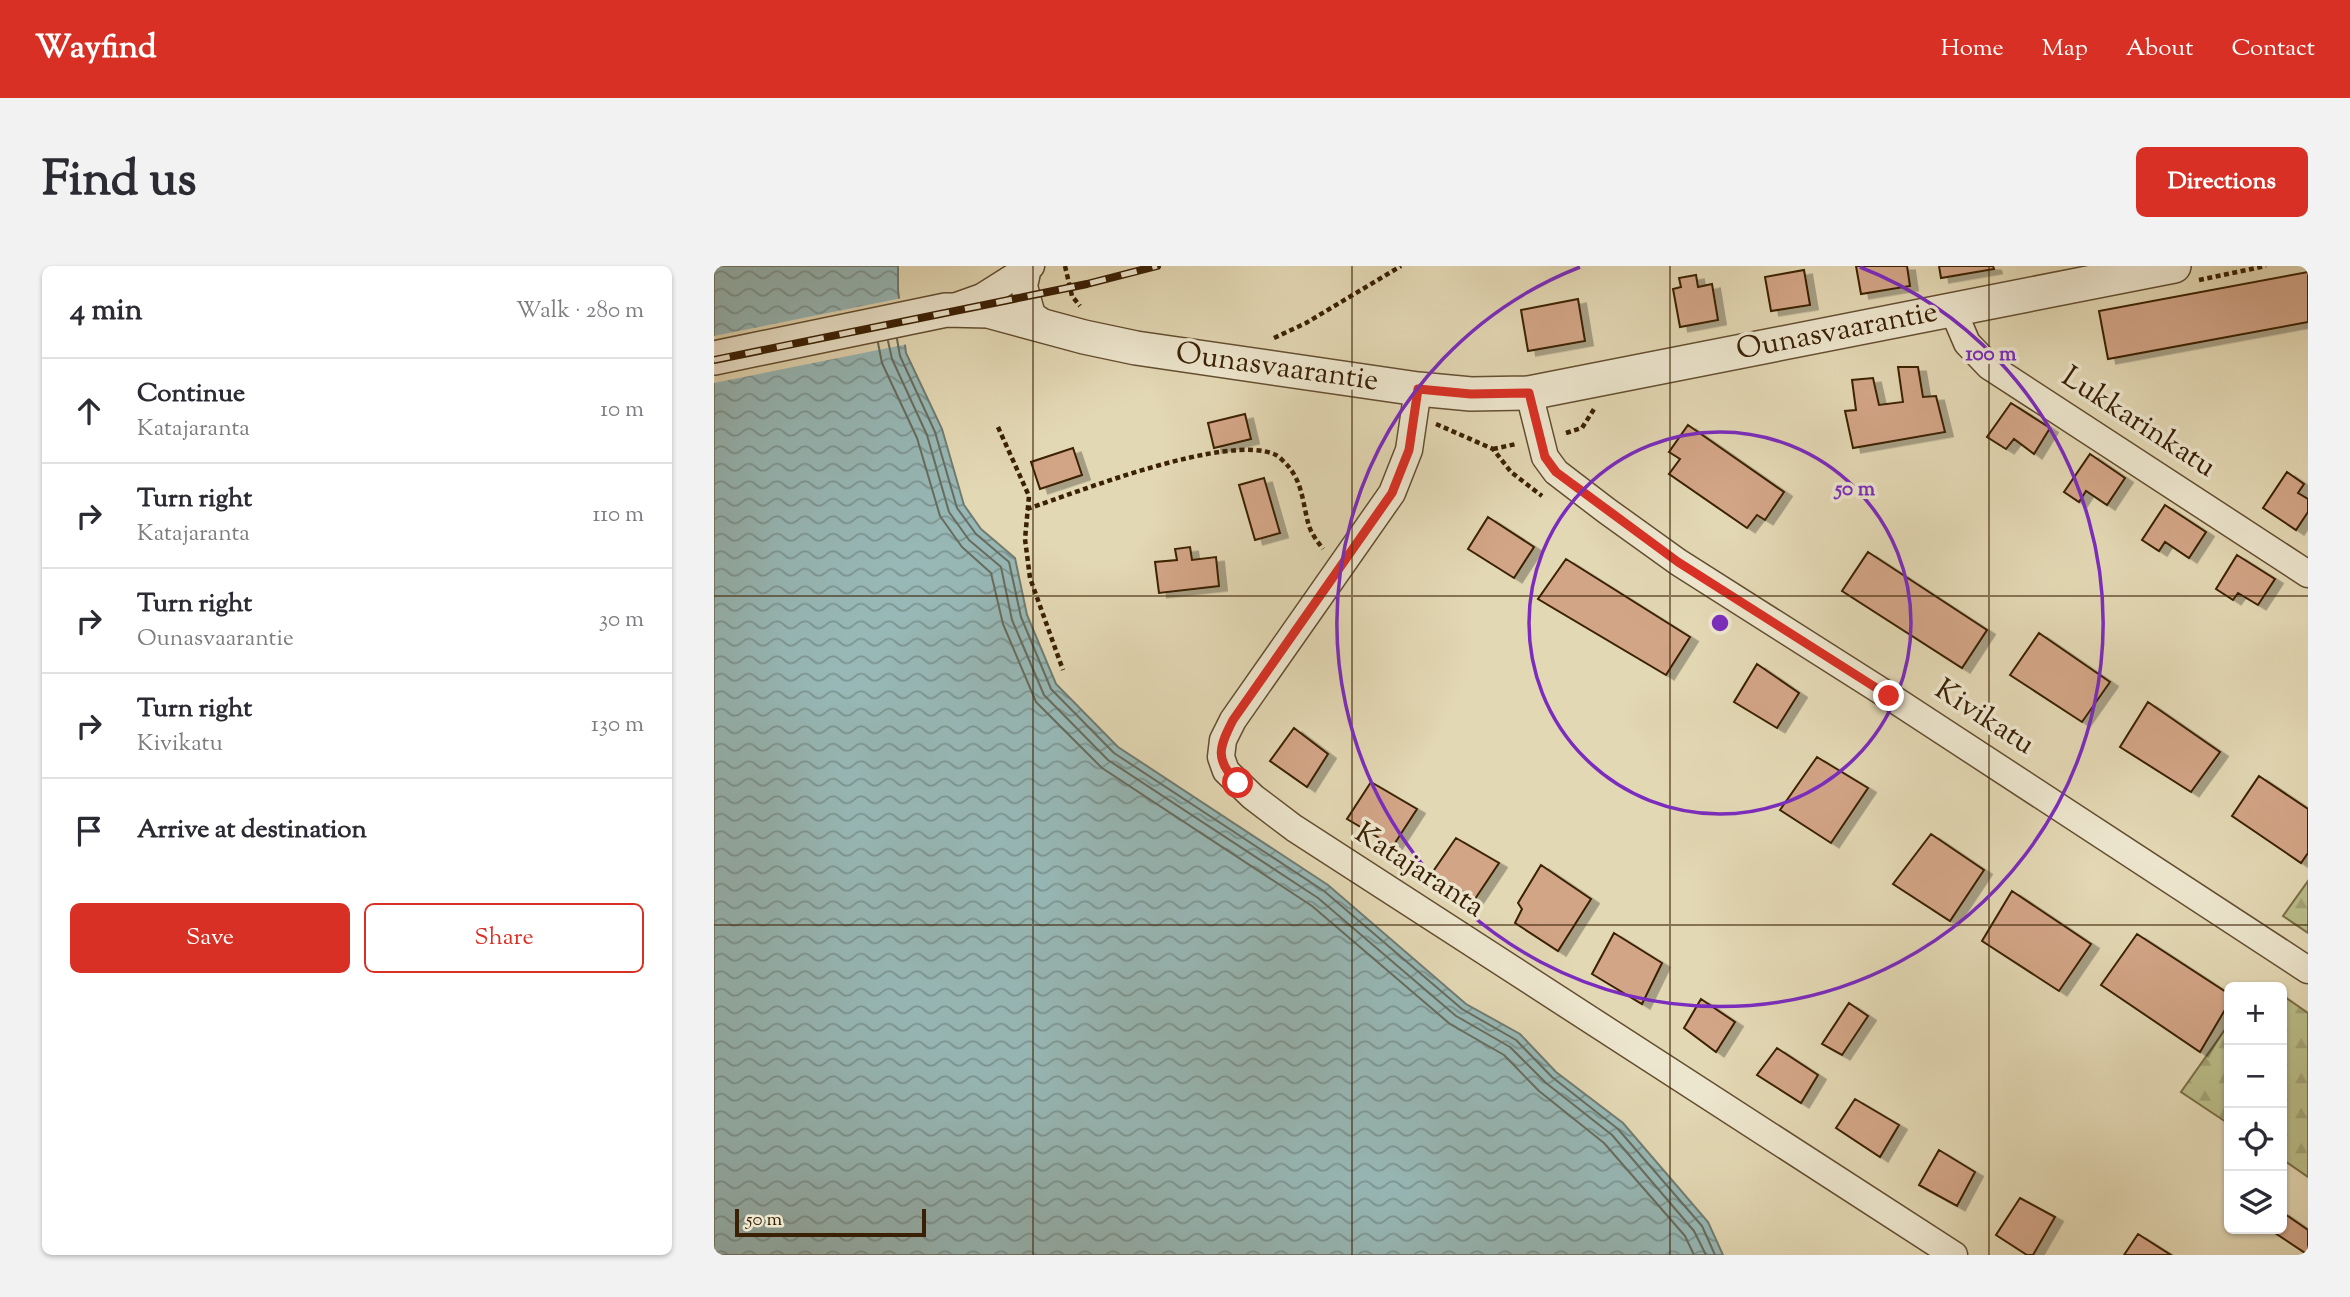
<!DOCTYPE html>
<meta charset="utf-8">
<style>
body{margin:0;font-family:"Sorts Mill Goudy",serif;background:#f2f2f3;color:#2b2b33}
.controls{position:absolute;right:21px;bottom:21px;display:grid;overflow:hidden;border-radius:10px;box-shadow:0 2px 5px #0004}
.controls button{width:63px;height:63px;display:grid;place-items:center;padding:0;border:0;border-bottom:2px solid #e1e1e2;background:#fff;color:#2b2b33;font:35px sans-serif}
.scale{position:absolute;left:21px;bottom:18px;width:191px;box-sizing:border-box;padding-left:7px;border:4px solid #3a2004;border-top:0;font-size:19px;line-height:24px;white-space:nowrap;color:#3a2004;-webkit-text-stroke:5px #ede6ce;paint-order:stroke}
.stop{position:absolute;width:21px;height:21px;margin:-16px;border:5px solid #d93025;border-radius:50%;background:#fff}
.stop.end{background:#d93025;border-color:#fff;box-shadow:0 2px 7px #0008}
.list{margin:0;padding:0;list-style:none}
h2{display:flex;justify-content:space-between;align-items:center;height:91px;margin:0;padding:0 28px;font-size:30px}
h2 small{font-size:23px;font-weight:400;color:#7c7c81}
.list li{display:grid;grid-template-columns:46px 1fr auto;gap:21px;align-items:center;box-sizing:border-box;height:105px;padding:0 28px;border-top:2px solid #e1e1e2}
.list b{display:block;font-size:26px;white-space:nowrap}
.list p{margin:0;font-size:23px;white-space:nowrap;color:#7c7c81}
.list em{font-size:23px;font-style:normal;color:#7c7c81}
.actions{display:flex;gap:14px;padding:21px 28px}
.actions a{flex:1;padding:16px 0;border:2px solid #d93025;border-radius:10px;text-align:center;font-size:24px;color:#d93025}
.actions .main{background:#d93025;color:#fff}
.icon{flex:none;width:38px;height:38px;fill:none;stroke:currentColor;stroke-width:2;stroke-linecap:round;stroke-linejoin:round}
.map{position:relative;flex:none;width:1594px;height:989px;overflow:hidden;border-radius:10px}
header{display:flex;align-items:center;gap:42px;box-sizing:border-box;height:98px;padding:0 35px;background:#d93025;color:#fff}
header strong{font-size:33px}
nav{display:flex;gap:38px;margin-inline-start:auto;font-size:24px}
.intro{display:flex;align-items:center;justify-content:space-between;box-sizing:border-box;height:168px;padding:0 42px}
h1{margin:0;font-size:49px}
.button{padding:18px 32px;border-radius:10px;background:#d93025;color:#fff;font-size:24px;font-weight:700}
main{display:flex;gap:42px;padding:0 42px}
aside{flex:1;background:#fff;border-radius:10px;box-shadow:0 2px 5px #0004}
.map>svg:first-child{display:block}
</style>
<header>
<strong>Wayfind</strong>
<nav><a>Home</a><a>Map</a><a>About</a><a>Contact</a></nav>
</header>
<div class="intro"><h1>Find us</h1><a class="button">Directions</a></div>
<main>
<aside>
<h2>4 min<small>Walk · 280 m</small></h2>
<ul class="list">
<li><svg class="icon" aria-label="ahead" viewBox="0 0 24 24"><path d="M12 20V5M6 11l6-6 6 6"/></svg><div><b>Continue</b><p>Katajaranta</p></div><em>10 m</em></li>
<li><svg class="icon" aria-label="right" viewBox="0 0 24 24"><path d="M7 20v-9h11M14 6l5 5-5 5"/></svg><div><b>Turn right</b><p>Katajaranta</p></div><em>110 m</em></li>
<li><svg class="icon" aria-label="right" viewBox="0 0 24 24"><path d="M7 20v-9h11M14 6l5 5-5 5"/></svg><div><b>Turn right</b><p>Ounasvaarantie</p></div><em>30 m</em></li>
<li><svg class="icon" aria-label="right" viewBox="0 0 24 24"><path d="M7 20v-9h11M14 6l5 5-5 5"/></svg><div><b>Turn right</b><p>Kivikatu</p></div><em>130 m</em></li>
<li><svg class="icon" aria-label="arrive" viewBox="0 0 24 24"><path d="M6 21V4h12l-3 4 3 4H6"/></svg><div><b>Arrive at destination</b></div></li>
</ul>
<div class="actions"><a class="main">Save</a><a>Share</a></div>
</aside>
<div class="map">
<svg width="1594" height="989" viewBox="0 0 1594 989">
<defs>
<pattern id="forest-firs" width="22" height="20" patternUnits="userSpaceOnUse" patternTransform="scale(1.75)"><rect width="22" height="20" fill="#babd89"/><path d="M5 1l3.5 6h-7zM16 11l3.5 6h-7z" fill="#a1a275"/></pattern>
<pattern id="water-waves" width="16" height="10" patternUnits="userSpaceOnUse" patternTransform="scale(1.75)"><rect width="16" height="10" fill="#97b8b6"/><path d="M0 5q4-4 8 0t8 0" fill="none" stroke="#7c9592"/></pattern>
<filter id="shadow"><feDropShadow dx="8" dy="4.5" stdDeviation="0" flood-color="#0004"/></filter>
</defs>
<rect width="100%" height="100%" fill="#e3d8b4"/>
<filter id="stains"><feTurbulence type="fractalNoise" baseFrequency=".00286" numOctaves="4"/><feColorMatrix values="0 0 0 0 .2 0 0 0 0 .09 0 0 0 0 .02 0 0 0 .5 -.17"/></filter>
<radialGradient id="worn" r=".72"><stop offset=".6" stop-color="#630" stop-opacity="0"/><stop offset="1" stop-color="#630" stop-opacity=".3"/></radialGradient>
<!-- forest -->
<path fill="url(#forest-firs)" stroke="#7a6e46" stroke-width="2" d="M1594,615V667L1569,650Z
M1568,729L1594,747V911L1568,893Z
M1515,758V858L1467,826Z"/>
<!-- water -->
<path fill="url(#water-waves)" stroke="#727b6f" stroke-width="2" d="M0,0H184V24L192,87L228,163L250,239L267,263L301,292L313,349L342,418L404,481L614,619L752,738L806,768L842,806L909,857L994,956L1009,989H0Z"/>
<!-- pier -->
<path fill="#e3d8b4" d="M188,32L194,78L0,117V70Z"/>
<g fill="none" stroke-linecap="round" stroke-linejoin="round">
<!-- shore -->
<path stroke="#686c5d" stroke-width="2" d="M183,73L186,90L221,166L243,242L262,268L295,296L307,351L337,423L400,487L610,625L748,743L802,774L838,811L904,863L988,960L1001,989
M174,75L178,93L213,169L235,246L255,274L287,301L298,354L330,429L394,494L604,632L742,750L796,781L832,817L898,869L980,965L992,989
M164,77L168,97L203,172L226,250L248,281L277,307L289,358L322,436L388,502L598,640L736,758L790,789L825,825L890,877L971,970L980,989"/>
</g>
<!-- building -->
<path fill="#d3a587" stroke="#3a2004" stroke-width="2" filter="url(#shadow)" d="M1142,0H1193L1196,20L1147,28Z
M1225,0H1279L1280,3L1227,12Z
M1090,4L1096,39L1057,45L1051,11Z
M1594,6V56L1394,93L1385,45Z
M982,9L984,21L998,18L1004,54L966,61L959,23L967,21L965,12Z
M864,33L871,75L814,85L807,44Z
M1184,101H1204L1209,131L1222,130L1231,166L1139,182L1131,145L1142,144L1138,114L1159,112L1165,139L1189,136Z
M1297,137L1336,162L1320,188L1300,173L1292,183L1273,171Z
M531,148L537,173L500,182L494,157Z
M974,159L1070,226L1051,254L1043,249L1033,262L955,208L966,193L955,186Z
M359,182L368,209L326,223L317,196Z
M1376,188L1411,212L1393,239L1372,225L1365,236L1350,226Z
M1573,206L1590,218L1584,227L1594,233V246L1582,264L1549,242Z
M550,212L566,267L541,274L525,219Z
M1451,239L1492,266L1475,292L1451,276L1445,285L1428,274Z
M774,251L820,281L800,312L754,283Z
M476,281L478,294L502,291L505,320L445,327L441,296L463,294L461,283Z
M1154,286L1273,364L1248,402L1128,325Z
M1523,289L1561,313L1544,339L1524,327L1519,334L1502,323Z
M852,293L976,371L952,409L824,333Z
M1325,367L1396,416L1368,456L1296,409Z
M1043,398L1085,427L1063,462L1020,436Z
M1434,436L1506,486L1477,526L1406,481Z
M580,462L614,488L593,521L556,495Z
M1103,491L1154,522L1117,577L1066,544Z
M1545,510L1594,543V587L1587,597L1518,550Z
M657,516L703,543L679,580L633,553Z
M1217,568L1270,604L1236,655L1179,618Z
M742,572L785,597L761,633L718,607Z
M827,599L877,633L844,685L801,657L808,643L804,637Z
M1298,625L1377,678L1345,725L1268,675Z
M900,667L948,697L928,738L878,708Z
M1423,668L1515,728V737L1486,786L1387,719Z
M987,733L1021,756L1002,786L970,762Z
M1135,737L1154,750L1128,789L1108,778Z
M1063,782L1104,809L1087,837L1043,809Z
M1141,833L1185,859L1166,891L1122,862Z
M1225,884L1261,906L1243,940L1205,919Z
M1306,932L1341,951L1319,989H1313L1282,969Z
M1568,946L1594,964V989L1555,963H1568Z
M1424,968L1457,989H1410Z"/>
<g fill="none" stroke-linecap="round" stroke-linejoin="round">
<!-- minor casing -->
<g stroke="#644e30" stroke-width="29">
<path id="minor" d="M314,2L310,20L318,49L337,62
M240,41L268,31L317,0
M1238,42L1253,77L1275,100L1594,308
M704,123L695,184L678,227L519,454L509,474L507,491L512,505L539,531L580,562L1240,989
M815,127L831,191L842,206L893,245L964,296L1175,430L1594,704"/>
</g>
<!-- tertiary casing -->
<g stroke="#644e30" stroke-width="36">
<path id="tertiary" d="M0,92L232,44L274,45L370,71L422,82L704,123L757,128L815,127L1460,0"/>
</g>
<!-- path -->
<path stroke="#3a2004" stroke-width="4.5" stroke-dasharray="5 3.5" stroke-linecap="butt" d="M351,0L358,30L366,40
M1485,14L1552,0
M560,72L592,57L687,0
M722,158L779,183L797,206L828,230
M284,161L315,230L311,273L316,312L349,404
M852,167L868,162L880,143
M779,183L802,178
M313,243C364,226 515,166 562,189C566,191 571,197 574,200C589,217 589,240 595,260C598,269 604,276 609,283"/>
<!-- minor -->
<use href="#minor" stroke="#ede6ce" stroke-width="26"/>
<!-- tertiary -->
<use href="#tertiary" stroke="#ede6ce" stroke-width="33"/>
<!-- rail casing -->
<g stroke="#3a2004" stroke-width="8">
<path id="rail" d="M0,94L373,18L443,0"/>
</g>
<!-- rail -->
<use href="#rail" stroke="#ede6ce" stroke-width="5" stroke-dasharray="16" stroke-linecap="butt"/>
</g>
<g fill="none" stroke-linecap="round" stroke-linejoin="round">
<!-- route -->
<path stroke="#d93025" stroke-width="9" d="M524,517C500,494 505,481 519,454L678,227L695,184L704,123L757,128L815,127L831,191L842,206L964,296L1175,430"/>
</g>
<!-- grid -->
<path fill="none" stroke="#3a2004" stroke-width="2" stroke-opacity="0.55" d="M319,0V989M638,0V989M956,0V989M1275,0V989M0,330H1594M0,659H1594"/>
<!-- distance rings -->
<g fill="none" stroke="#7b2cbf" stroke-width="3.5">
<circle cx="1006" cy="357" r="191"/>
<path d="M1146 1A383 383 0 1 1 866 1"/>
</g>
<g text-anchor="middle" dominant-baseline="central" stroke-width="7" stroke-linejoin="round" paint-order="stroke">
<!-- street labels -->
<g font-size="30" fill="#3a2004" stroke="#ede6ce">
<text transform="translate(1123 66) rotate(-11)">Ounasvaarantie</text>
<text transform="translate(563 102) rotate(8)">Ounasvaarantie</text>
<text transform="translate(1424 157) rotate(33)">Lukkarinkatu</text>
<text transform="translate(1270 452) rotate(33)">Kivikatu</text>
<text transform="translate(705 605) rotate(33)">Katajaranta</text>
</g>
</g>
<circle cx="1006" cy="357" r="10" fill="#7b2cbf" stroke="#ede6ce" stroke-width="3.5"/>
<g font-size="21" text-anchor="middle" font-weight="bold" fill="#7b2cbf" stroke="#ede6ce" stroke-width="7" stroke-linejoin="round" paint-order="stroke">
<text x="1277" y="94">100 m</text>
<text x="1141" y="229">50 m</text>
</g>
<rect width="100%" height="100%" filter="url(#stains)"/>
<rect width="100%" height="100%" fill="url(#worn)"/>
</svg>
<div class="controls">
<button>+</button>
<button>−</button>
<button><svg class="icon" aria-label="locate" viewBox="0 0 24 24"><circle cx="12" cy="12" r="6"/><path d="M12 2v4M12 18v4M2 12h4M18 12h4"/></svg></button>
<button><svg class="icon" aria-label="layers" viewBox="0 0 24 24"><path d="M12 4l9 5-9 5-9-5zM3 14l9 5 9-5"/></svg></button>
</div>
<div class="scale">50 m</div>
<div class="stop" style="left:524px;top:517px"></div>
<div class="stop end" style="left:1175px;top:430px"></div>
</div>
</main>
